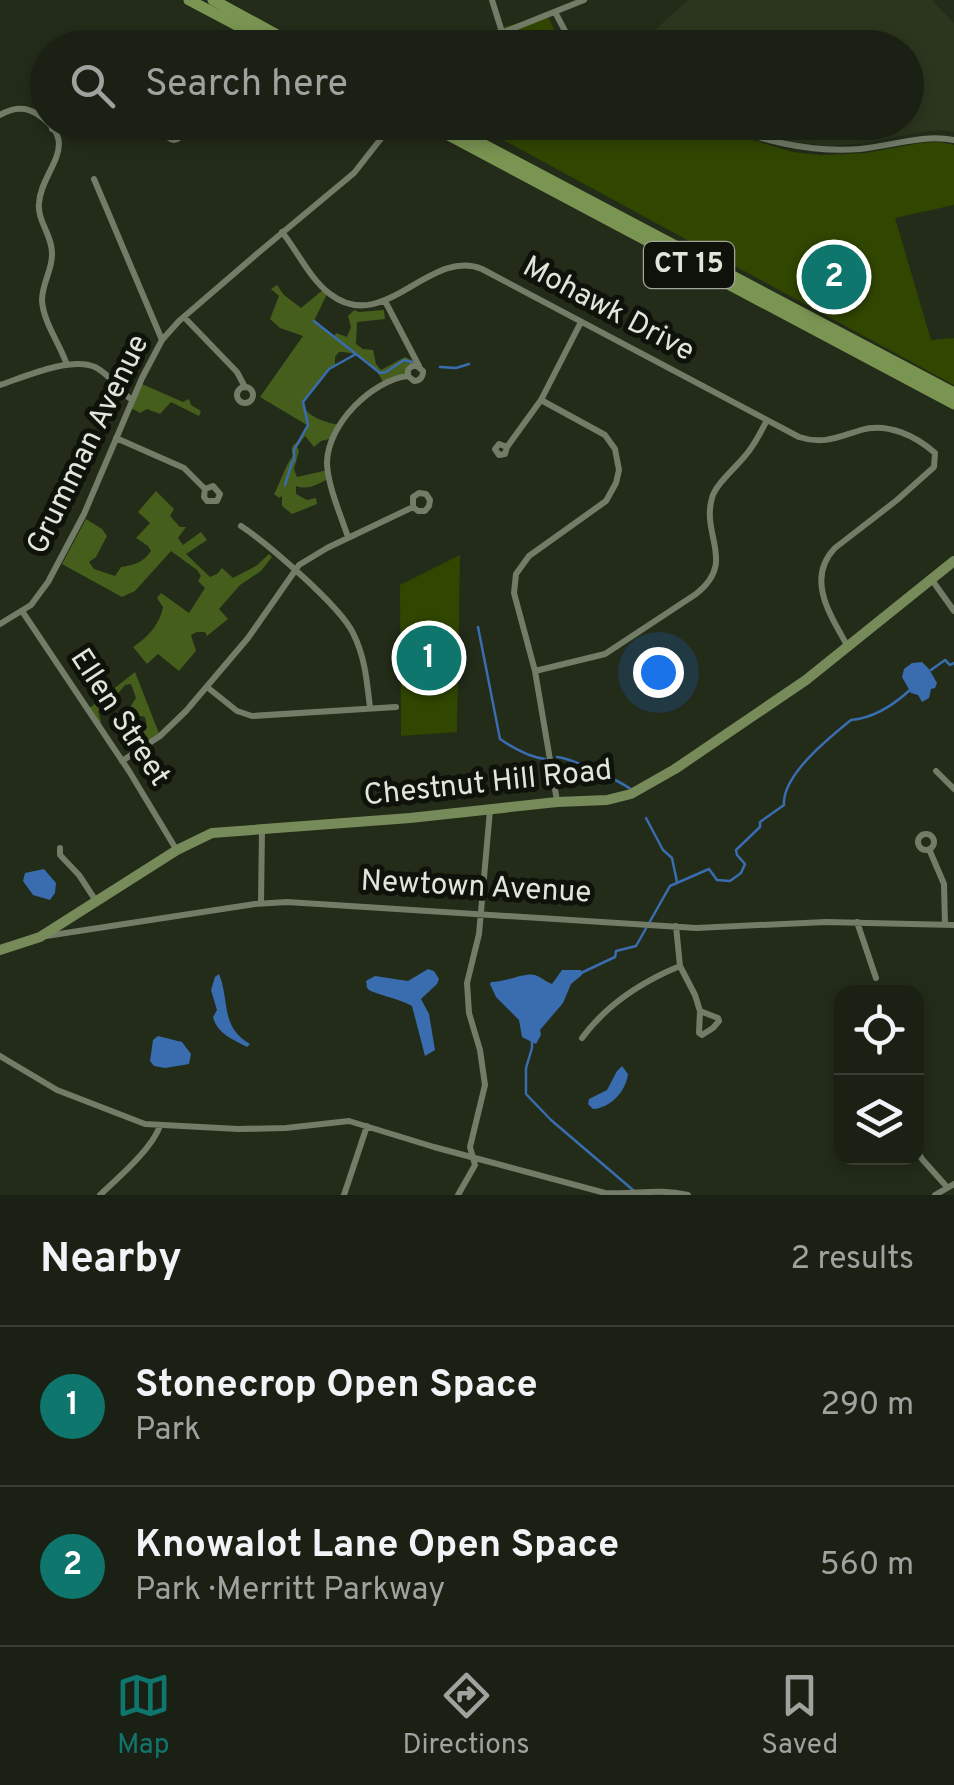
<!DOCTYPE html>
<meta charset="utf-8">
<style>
body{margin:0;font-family:Overpass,sans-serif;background:#23281c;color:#f1f3f6}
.controls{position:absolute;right:30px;bottom:30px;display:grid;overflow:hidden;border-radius:20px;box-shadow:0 5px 15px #0003}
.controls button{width:90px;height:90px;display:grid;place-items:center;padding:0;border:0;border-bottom:2px solid #383e33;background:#1a2013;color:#f1f3f6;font:50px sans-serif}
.you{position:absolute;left:658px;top:672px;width:35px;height:35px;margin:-25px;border:8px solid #fff;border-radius:50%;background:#1a73e8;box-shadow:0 0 0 15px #1a73e833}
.badge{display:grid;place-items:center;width:65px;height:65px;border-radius:50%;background:#0f766e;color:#fff;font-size:32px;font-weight:700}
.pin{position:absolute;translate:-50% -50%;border:5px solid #fff;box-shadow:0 2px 10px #0006}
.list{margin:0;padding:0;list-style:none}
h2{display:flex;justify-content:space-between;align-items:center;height:130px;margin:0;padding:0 40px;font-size:42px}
h2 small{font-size:32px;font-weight:400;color:#9fa3a0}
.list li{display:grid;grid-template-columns:65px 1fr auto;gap:30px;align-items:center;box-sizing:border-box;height:160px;padding:0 40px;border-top:2px solid #383e33}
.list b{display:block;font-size:38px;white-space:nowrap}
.list p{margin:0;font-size:32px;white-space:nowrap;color:#9fa3a0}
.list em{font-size:32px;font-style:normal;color:#9fa3a0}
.icon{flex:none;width:55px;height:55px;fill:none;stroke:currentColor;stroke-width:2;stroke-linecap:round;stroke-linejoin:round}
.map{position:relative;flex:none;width:954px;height:1195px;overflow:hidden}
.search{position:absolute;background:#1a2013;box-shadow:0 5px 15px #0003;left:30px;right:30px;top:30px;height:110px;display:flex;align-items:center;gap:25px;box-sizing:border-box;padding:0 35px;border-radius:55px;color:#9fa3a0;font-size:38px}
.sheet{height:450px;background:#1a2013}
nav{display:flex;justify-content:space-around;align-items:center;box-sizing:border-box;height:140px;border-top:2px solid #383e33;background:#1a2013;font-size:28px;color:#9fa3a0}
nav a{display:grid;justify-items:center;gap:5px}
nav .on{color:#0f766e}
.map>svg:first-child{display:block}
</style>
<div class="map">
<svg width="954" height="1195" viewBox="0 0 954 1195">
<rect width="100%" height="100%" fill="#232b19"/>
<!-- built -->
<path fill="#2c361e" d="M688,0H932L954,23V132L941,130L921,132L866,143L830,146L788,141L725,123L906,122V48H659L649,35Z"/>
<!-- green -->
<path fill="#314700" d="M547,15L563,47H492L486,32Z
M472,123H696L793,152L821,155L865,153L921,143L940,142L954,145V205L895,218L931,340L954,338V385Z
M460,555L457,732L401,736L400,585Z"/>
<!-- forest -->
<path fill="#465e1c" d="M277,285L284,295L301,308L324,289L328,292L314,321L334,337L336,333L347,337L351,327L348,316L354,310L359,312L384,310L385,319L357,322L356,344L363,349L373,350L376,364L381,370L405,357L413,361L416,357C413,373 399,377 384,384C376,366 361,351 339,352L335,357V367L329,369L302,404C307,417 327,423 340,425L333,438L321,441L314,447L305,436L297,447L299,451L294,469L297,477L328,470L330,478C319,483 309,491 296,486V494L307,500L316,498L317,504L292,514L282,506V496L279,498L274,494C281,482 285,465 293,456C290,445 293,446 300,439C304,436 305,430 307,425L260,397L303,336L280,328L270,319L279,296L271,289Z
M142,384L183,402L189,399L191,405L201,411L199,416L171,402L160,414L147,409L140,413L129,407Z
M156,491L174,509L170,516L180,527H186L178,538L183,545L201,532L207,540L186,554L210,577L217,574L222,568L233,578L256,566L269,554L272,557L261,571L240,585L219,609L228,619L207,636L205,632H197L191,635L196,651L179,671L158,654L147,664L133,647C148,637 160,624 163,607L157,598L161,593L189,613L205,588L198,581L201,576L197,570L171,551L135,591L122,597L62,564L86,519L102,529L107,536L96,557L89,562L94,569L115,576L121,567C134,565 143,563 151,551L148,546L136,538L150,523L138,512Z
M135,672L160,736L135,753L131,743L147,728L145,717L131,714L129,709L136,698L131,684L125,685L104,710L98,711L101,722L97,724L87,710Z"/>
<!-- water -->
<path fill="#396db0" d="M922,662L929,669L937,683L935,688L931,689L929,698L922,702L918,695L911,693L902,677L904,669L912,663Z
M44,869L56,883L55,893L50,900L33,895L23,881L25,873Z
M428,969L434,971L439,979L437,984L421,999L429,1014L435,1050L425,1056L412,1006C401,999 370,993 368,989C366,987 367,984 366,981L375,976L408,981Z
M562,970H581L582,975L571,984L563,1003L540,1030L541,1035L536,1044L522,1037L519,1020L496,997L490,984L491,982C506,982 525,972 535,975C541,977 546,982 552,984Z
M219,974C230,1001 220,1027 250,1044L247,1047C233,1039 218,1035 213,1017L217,1010L211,990L215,977Z
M158,1036L182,1042L191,1054L189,1064L165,1068L154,1066L150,1061L153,1040Z
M622,1066L628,1074C626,1091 611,1108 593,1109L588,1104L589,1099L607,1090L617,1071Z"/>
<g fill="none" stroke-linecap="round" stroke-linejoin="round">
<!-- stream -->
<path stroke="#396db0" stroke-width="2.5" d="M314,321L356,354
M440,367L456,368L469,364
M285,485L292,462L294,461V450L308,425L303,402L329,369L356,354L380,373L386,372L404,360L412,362
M478,627L500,739C513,748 530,757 545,759
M931,670L945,660L950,665L954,663
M557,757C571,758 620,781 632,790
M646,818L663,850L672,858L677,882
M581,973L615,957L616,951L636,946L670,886L709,869L717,880L730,881L741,873L745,864L737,855L736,850L760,827V822L784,805C782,775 829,738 851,720C874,718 895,704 911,689
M532,1041V1048L526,1068V1094L551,1120L633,1190"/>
<!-- minor -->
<path stroke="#727c67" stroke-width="6" d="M492,0L502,32
M555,12L574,48
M464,48L584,0
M0,115C12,108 25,106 37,114C84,144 41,169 39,203C37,221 53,236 52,255C52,270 42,284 42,300C43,322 60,344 67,365
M713,122C762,140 807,153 860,149C892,146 922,134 954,140
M167 133a7 7 0 1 1 14 0a7 7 0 1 1-14 0Z
M52,129L62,122
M94,179L162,340
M282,232C298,252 310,279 330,294C384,336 430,247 482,269L799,437C823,445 838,437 861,430C887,422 916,436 935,453L934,467L897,500L835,548C805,579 831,616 848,647
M385,301L419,366
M184,317L237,372L245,387
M0,385C24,377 71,356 95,367C110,374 119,391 132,400
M237 395a8 8 0 1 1 16 0a8 8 0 1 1-16 0Z
M541,400L605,435L615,449L619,470L616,483L606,501L529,556L516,574L514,593L535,671L557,801
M116,438L184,468L205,489L204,497L207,501H217L220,494L213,486L205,489
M507,447L499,444L495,449L499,455L505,454L507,447L541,400L581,322
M241,526C267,543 340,606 353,633C365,657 367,681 370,708
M348,537C341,516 327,484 327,462C328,424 372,380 408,376L414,381C420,381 423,377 423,371L417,366H412L408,370V376
M932,580L954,611
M22,611L129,771L176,849
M0,624L31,605L48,582L84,514L142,378L162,340L179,321L258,253L354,173L394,122
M535,671L605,654L696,594C737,562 701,536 712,498C716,482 742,463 751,448C757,440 762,430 767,420
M207,687L237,711L252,716L396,707
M122,761L160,736L186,711L248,638L299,565L327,548L413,507L418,511H425L429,506L430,500L426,494L419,493L413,497V507
M936,771L954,789
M918 842a8 8 0 1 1 16 0a8 8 0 1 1-16 0Z
M60,848V855L79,875L96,901
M929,849L944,884L945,925
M261,903L262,829
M857,922L876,978
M676,926L680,966L695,995L700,1011L718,1018L719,1021L713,1028L702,1035L699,1033L700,1011
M46,936L255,904L287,902L696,928L826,922L954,925
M582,1038C607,1004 641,982 680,966
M0,1056L57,1090L145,1124L238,1129L286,1128L349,1121L434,1147L605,1193C634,1195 657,1188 688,1195
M916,1149L922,1159L947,1187
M100,1195C119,1177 151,1150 160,1126
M344,1195L367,1126
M458,1195L475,1165L470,1147L485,1085L480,1050L469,1013L467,983L479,934L490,810
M935,1195L954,1184"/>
<!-- major -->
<path stroke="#778b5a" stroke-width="10" d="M0,950L40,937L177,850L212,833L410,818L557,802L607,800L631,794L675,769L806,680L954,561"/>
<!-- highway -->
<path stroke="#7a9552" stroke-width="11" d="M189,0L280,48
M213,0L301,48
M424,122L954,404
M454,129L954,393"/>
</g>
<g text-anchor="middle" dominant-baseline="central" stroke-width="10" stroke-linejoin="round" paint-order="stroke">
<!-- shield labels -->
<rect fill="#0e120a" stroke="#a2a69c" stroke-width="2.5" x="644" y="242" width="90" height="46" rx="8"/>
<g font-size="28" font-weight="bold" fill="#e1e6db">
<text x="689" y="265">CT 15</text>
</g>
<!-- street labels -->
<g font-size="30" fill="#e1e6db" stroke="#0e120a">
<text transform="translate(608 310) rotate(28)">Mohawk Drive</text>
<text transform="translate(89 445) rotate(-64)">Grumman Avenue</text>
<text transform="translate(119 718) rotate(57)">Ellen Street</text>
<text transform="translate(488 784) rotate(-6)">Chestnut Hill Road</text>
<text transform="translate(476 888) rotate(3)">Newtown Avenue</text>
</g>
</g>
</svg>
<div class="controls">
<button><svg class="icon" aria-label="locate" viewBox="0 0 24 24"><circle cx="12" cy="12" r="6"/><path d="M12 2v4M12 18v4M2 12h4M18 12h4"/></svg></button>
<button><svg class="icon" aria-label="layers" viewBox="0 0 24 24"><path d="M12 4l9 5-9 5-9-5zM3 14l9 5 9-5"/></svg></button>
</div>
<div class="you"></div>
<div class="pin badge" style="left:429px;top:658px">1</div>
<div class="pin badge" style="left:834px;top:277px">2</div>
<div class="search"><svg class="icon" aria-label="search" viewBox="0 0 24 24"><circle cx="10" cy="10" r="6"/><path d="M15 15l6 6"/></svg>Search here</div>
</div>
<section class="sheet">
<h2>Nearby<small>2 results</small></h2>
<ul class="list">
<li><span class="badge">1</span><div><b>Stonecrop Open Space</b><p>Park</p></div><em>290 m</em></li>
<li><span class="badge">2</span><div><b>Knowalot Lane Open Space</b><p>Park · Merritt Parkway</p></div><em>560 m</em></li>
</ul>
</section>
<nav>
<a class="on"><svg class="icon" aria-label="map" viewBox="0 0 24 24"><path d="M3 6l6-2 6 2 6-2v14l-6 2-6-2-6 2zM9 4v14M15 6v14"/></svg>Map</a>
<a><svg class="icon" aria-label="directions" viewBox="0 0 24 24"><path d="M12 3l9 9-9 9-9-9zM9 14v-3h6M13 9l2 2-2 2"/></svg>Directions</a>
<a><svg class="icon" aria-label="saved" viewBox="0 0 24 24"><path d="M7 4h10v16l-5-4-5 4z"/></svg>Saved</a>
</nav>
